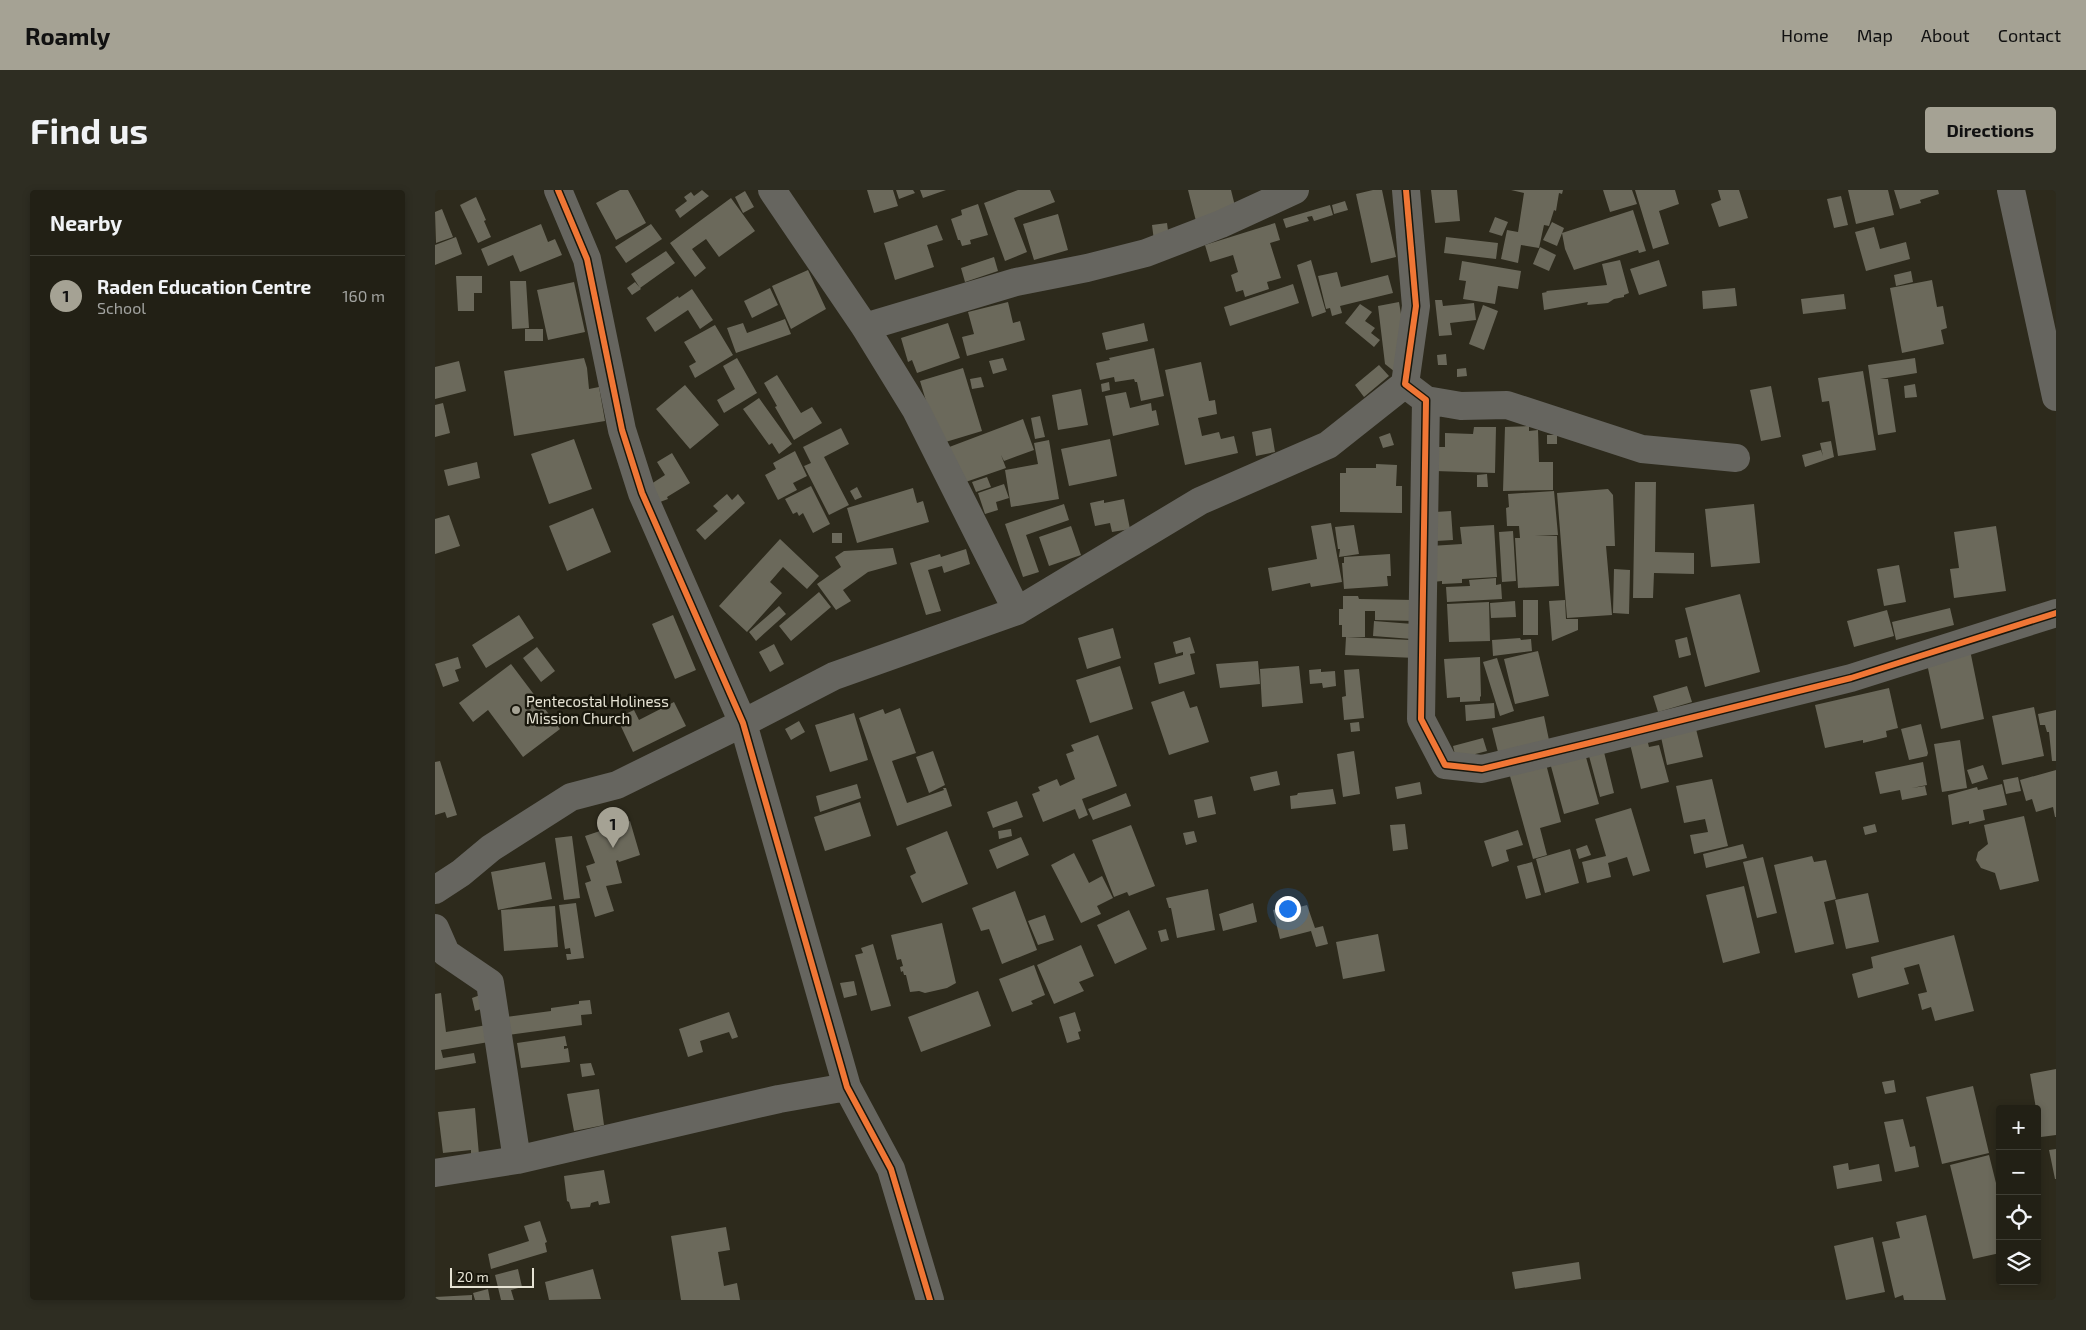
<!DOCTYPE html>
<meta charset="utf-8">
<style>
body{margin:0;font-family:"Exo 2",sans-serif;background:#2e2d22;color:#f1f3f6}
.controls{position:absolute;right:15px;bottom:15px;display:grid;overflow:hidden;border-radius:5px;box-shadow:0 2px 8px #0003}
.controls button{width:45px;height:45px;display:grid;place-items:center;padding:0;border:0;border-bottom:1px solid #3f3e34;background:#222015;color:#f1f3f6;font:25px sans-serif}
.scale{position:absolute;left:15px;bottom:12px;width:84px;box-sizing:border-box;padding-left:5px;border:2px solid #e6e3d4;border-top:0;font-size:14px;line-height:18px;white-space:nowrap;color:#e6e3d4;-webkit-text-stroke:4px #19170c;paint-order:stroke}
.you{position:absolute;left:852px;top:718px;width:18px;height:18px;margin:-12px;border:4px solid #fff;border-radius:50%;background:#1a73e8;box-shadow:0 0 0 8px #1a73e833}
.badge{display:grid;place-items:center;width:32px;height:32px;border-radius:50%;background:#a5a294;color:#111;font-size:16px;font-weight:700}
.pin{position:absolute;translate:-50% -41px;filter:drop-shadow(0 1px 2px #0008)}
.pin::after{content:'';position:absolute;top:26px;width:18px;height:15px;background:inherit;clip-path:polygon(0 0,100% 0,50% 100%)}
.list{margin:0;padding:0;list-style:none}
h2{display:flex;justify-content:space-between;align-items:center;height:65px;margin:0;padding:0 20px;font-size:21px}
h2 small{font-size:16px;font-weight:400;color:#a2a3a0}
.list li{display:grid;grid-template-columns:32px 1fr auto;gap:15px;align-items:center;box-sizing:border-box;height:80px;padding:0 20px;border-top:1px solid #3f3e34}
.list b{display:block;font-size:19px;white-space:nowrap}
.list p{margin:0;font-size:16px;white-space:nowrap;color:#a2a3a0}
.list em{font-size:16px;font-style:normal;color:#a2a3a0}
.icon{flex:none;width:28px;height:28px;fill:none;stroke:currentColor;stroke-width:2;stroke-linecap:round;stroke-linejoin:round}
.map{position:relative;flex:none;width:1621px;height:1110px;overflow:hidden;border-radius:5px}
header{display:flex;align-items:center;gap:30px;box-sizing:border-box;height:70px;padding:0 25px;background:#a5a294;color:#111}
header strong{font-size:24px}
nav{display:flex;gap:28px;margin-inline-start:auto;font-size:18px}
.intro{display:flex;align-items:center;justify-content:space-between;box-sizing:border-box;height:120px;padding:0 30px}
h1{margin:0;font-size:35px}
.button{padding:12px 22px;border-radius:5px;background:#a5a294;color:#111;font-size:18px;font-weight:700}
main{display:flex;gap:30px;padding:0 30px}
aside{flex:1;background:#222015;border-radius:5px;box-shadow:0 2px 8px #0003}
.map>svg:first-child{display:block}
</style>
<header>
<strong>Roamly</strong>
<nav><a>Home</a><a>Map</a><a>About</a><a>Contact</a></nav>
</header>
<div class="intro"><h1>Find us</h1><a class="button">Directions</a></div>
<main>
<aside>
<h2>Nearby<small></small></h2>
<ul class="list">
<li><span class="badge">1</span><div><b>Raden Education Centre</b><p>School</p></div><em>160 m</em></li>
</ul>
</aside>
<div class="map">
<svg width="1621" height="1110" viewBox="0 0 1621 1110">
<rect width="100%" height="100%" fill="#2d2a1c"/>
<!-- building -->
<path fill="#6b695b" d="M185,0H193L211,33L181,50L161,13Z
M267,0L274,6L245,28L240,20L252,11L249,7L256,2L259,6Z
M432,0H458L463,16L439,23Z
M461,0H478L480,3L464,9Z
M485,0H511L488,8Z
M583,0H615L620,12L579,28L592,62L570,71L549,13Z
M753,0H796L800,16L762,35Z
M938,0H947L961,67L936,73L921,4Z
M996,0H1022L1025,31L1000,33Z
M1076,0H1128L1127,4L1124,3L1121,21L1119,20L1114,36L1109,35L1104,58L1086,55L1083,73L1066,69L1072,40L1083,42L1089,3Z
M1168,0H1197L1202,14L1175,22Z
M1200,0H1240L1244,14L1224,21L1234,54L1218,59Z
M1283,0H1304L1313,28L1284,37L1276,14L1286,10Z
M1413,0H1453L1459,25L1421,34Z
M1459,0H1503L1504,4L1485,10L1486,13L1465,19Z
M310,1L319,17L308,23L300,7Z
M1406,6L1413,35L1399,38L1392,9Z
M41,7L51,30L49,31L56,47L43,53L25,15Z
M296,8L320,41L284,67L271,49L257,59L271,78L260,87L235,53Z
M910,11L913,20L899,24L897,15Z
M543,14L553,45L535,50L536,54L527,56L525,50H523L516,29L527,25L526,20Z
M895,15L898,25L879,31L877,26L872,27L874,31L851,38L848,29Z
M7,19L18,47L1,53L0,22Z
M1198,20L1211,61L1204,63L1203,60L1139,80L1130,59L1127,43Z
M623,24L633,60L599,70L588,34Z
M1060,27L1073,32L1067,46L1054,42Z
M1117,32L1129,38L1122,56L1108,50Z
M732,33L734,48L719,51L717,35Z
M840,33L845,50L835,53L846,88L832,92L834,99L810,107L808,100L801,102L796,85L803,82L798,65L775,72L770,55Z
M106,34L113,52L120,49L127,65L85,82L78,65L53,76L46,59Z
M216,34L227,49L191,73L180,57Z
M502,35L508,50L492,55L499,77L460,90L449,53Z
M1439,37L1445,59L1471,52L1475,69L1431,81L1420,42Z
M21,47L27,64L0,75V55Z
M1011,47L1063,53L1061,69L1009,63Z
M1105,57L1121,65L1114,81L1098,74Z
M231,61L240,73L205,98L196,84Z
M559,67L563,81L530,92L526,78Z
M876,70L891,122L877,127L862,75Z
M1185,70L1194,103L1189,105V107L1179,109L1173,113L1152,115L1153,112L1109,120L1107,103L1112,102L1111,101L1172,95L1167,74Z
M1224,70L1232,96L1204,105L1195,79Z
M1027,71L1086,81L1083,99L1063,96L1060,114L1028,109L1031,91L1024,90Z
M373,80L391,119L356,139L337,96Z
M1476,81L1478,92L1461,96L1459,85Z
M902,82L906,97L953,85L958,103L905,116L907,123L897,126L895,118L891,119L883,86Z
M21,86H47V103H39V121H23Z
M1497,90L1502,117L1508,116L1512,138L1506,140L1509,154L1467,163L1455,98Z
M75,91H91L94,138L77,139Z
M139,92L150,142L113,150L102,100Z
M200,92L206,99L197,105L192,98Z
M858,94L864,113L795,136L789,117Z
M335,98L343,115L317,128L309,111Z
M1300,98L1302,116L1268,119L1267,101Z
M257,99L278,130L265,139L253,120L220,142L211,128L243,106L244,108Z
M1409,104L1411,119L1368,124L1366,109Z
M1000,110H1007L1008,116L1039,113L1041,130L1015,133L1017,145L1004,146Z
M573,112L578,133L585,131L590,150L532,166L527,147L539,144L533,122Z
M964,112L973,167L960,182L950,174L943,116Z
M925,114L937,122L930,131L940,138L936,143L945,150L939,157L910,133Z
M1048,115L1063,121L1049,160L1034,154Z
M350,129L356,144L301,163L292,138L308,133L312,143Z
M513,133L525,168L482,183L477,170L473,172L466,148Z
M709,133L713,151L671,160L667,143Z
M280,135L298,165L260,188L254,176L261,172L249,152Z
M90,139H108V151H90Z
M719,158L729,206L706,211L702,192H700L699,189L680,192L679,187L665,190L661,173L675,170L674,168Z
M1011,164L1012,175H1003L1002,165Z
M149,168L152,178L154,199L164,197L170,231L79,246L69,181Z
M302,168L322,203L289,223L282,210L300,199L288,176Z
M568,168L572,180L558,184L554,171Z
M1480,168L1482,183L1445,189H1453L1461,242L1443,245L1433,175Z
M24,171L31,201L0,209V177Z
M766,172L774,211L780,210L782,224L763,228L767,246L784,242L786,249L799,246L803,263L750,275L730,180Z
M944,175L954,186L929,207L920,195Z
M528,178L547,241L504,254L485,191Z
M1031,178L1032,186L1022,187V179Z
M1428,181L1441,260L1403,266L1394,211L1387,212L1383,188Z
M342,185L366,223L377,217L387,233L359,250L340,217L342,216L329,193Z
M546,187L549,197L537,199L535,189Z
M674,192L675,200L667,202L666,194Z
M1480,194L1482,207L1470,208L1469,196Z
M250,195L284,235L255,259L221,219Z
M1336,196L1346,247L1326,251L1315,200Z
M646,199L653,235L623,240L617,205Z
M691,202L695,218L716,213L717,221L721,220L724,235L678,246L670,206Z
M324,208L357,254L344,264L337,253L334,255L308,219Z
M8,213L15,243L0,247V215Z
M605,226L610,247L600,249L596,228Z
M588,229L599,260L569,271L566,265L571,278L522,295L509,259Z
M1094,236V241L1103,240L1104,272H1118V300L1068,301L1070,237Z
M1039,237H1061L1060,283L1000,281L1001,257H1010V243L1038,244Z
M406,238L414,254L389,267L414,315L394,325L369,276L376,273L368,257Z
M836,238L840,262L821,266L817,242Z
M955,243L959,255L948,258L944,247Z
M1112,245H1122V254H1112Z
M139,249L157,299L114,314L96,264Z
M675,249L682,286L634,296L626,259Z
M614,250L624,309L576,317L570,280L603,274L599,253Z
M1396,251L1399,267L1370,277L1367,265L1386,260L1388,266L1385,253Z
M360,261L372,286L358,293L362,300L343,310L330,285L341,279L338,273Z
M237,263L255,293L232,307L233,309L225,312L213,296L230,285L222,272Z
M42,272L45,288L13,296L9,280Z
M941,274L962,275L961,296H967V323L905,322V283H911V278H941Z
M1052,284L1053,297H1042V285Z
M552,287L556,297L541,302L537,292Z
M1200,292H1221L1220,362L1259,363V384L1219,383L1218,408H1198Z
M569,294L574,308L561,312L563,320L550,324L543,303Z
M376,296L395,334L378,343L368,323L364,326L362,322L358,324L350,309Z
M422,297L427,307L420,310L415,301Z
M478,298L482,313L488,311L494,332L422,353L412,318Z
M1173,299L1178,305L1180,356H1171L1177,425L1132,428L1122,303Z
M1119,301L1123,345L1100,346H1122L1124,396L1083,398L1080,348H1085L1084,336H1072L1071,318L1074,317L1073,304Z
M292,304L297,310L303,304L310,313L270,350L261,340L283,321L278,316Z
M689,309L695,339L677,342L675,333L660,336L655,313L669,310V313Z
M629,314L634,330L591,345L604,382L588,387L570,334Z
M1319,314L1325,373L1276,377L1270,319Z
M158,318L176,362L132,381L114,336Z
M1016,321L1018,350L1001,351L1000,322Z
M14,325L25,356L0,364V329Z
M896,333L907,392L876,397L875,393L837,401L833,378L882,369L876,336Z
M919,335L924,364L904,367L905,359H903L900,337Z
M1059,335L1062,387L1027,389V393L1007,394V391L997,392L995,356L1027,354L1025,337Z
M636,336L646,365L614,376L604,347Z
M1561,336L1571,401L1519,408L1515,379L1524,378L1519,342Z
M1078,341L1081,391L1067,392L1064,342Z
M397,343H407V353H397Z
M345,349L384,386L372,399L348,377L335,392L347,403L312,442L284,416Z
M458,358L462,374L433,382L408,400L416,411L401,420L382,394L406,377L400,367L409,361Z
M531,359L535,374L509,383L507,376L493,380L506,421L491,425L475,373L505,364L506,367Z
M955,364L956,386H952L953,396L909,399L907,373H909V367Z
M1464,375L1471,412L1449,416L1442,379Z
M1179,379L1195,380L1194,424L1178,423Z
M1061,388V395L1066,394L1067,409L1012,412L1011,397L1035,396L1034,390Z
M384,402L396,417L356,451L344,436Z
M1305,404L1325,482L1270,497L1250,418Z
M908,406H923L924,409L979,410V431L940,430V421H930V447H907V435H904V419H908Z
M1088,410H1103V445H1088Z
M1130,410L1131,429H1143V440L1117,451L1114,411Z
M1080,411L1081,427L1056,428L1055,413Z
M1054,412L1055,451L1014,452L1012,414Z
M344,416L351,424L321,451L314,442Z
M1515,418L1519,435L1461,450L1457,432Z
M1452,420L1459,446L1419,457L1412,431Z
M84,425L99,448L51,478L37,455Z
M238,425L261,480L240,489L217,434Z
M939,431L978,434L977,449L938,446Z
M678,438L686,468L652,479L643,448Z
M755,447L760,463L755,464L760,484L724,494L719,473L748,465V462L741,464L738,452Z
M911,447L976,450L981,468L910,465Z
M1252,447L1256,465L1244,468L1240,450Z
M1085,448L1086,450L1096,449L1097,461L1058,466L1057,450Z
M339,454L349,474L335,482L324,462Z
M102,457L120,481L106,492L88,468Z
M1535,460L1549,529L1506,539L1491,469Z
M1103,461L1114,506L1080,514L1069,469Z
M23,467L26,478L20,480L24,491L8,497L0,474Z
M1045,467L1046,507L1045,506V511L1025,512V507L1012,508L1009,469Z
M1062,468L1079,521L1065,526L1048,472Z
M823,471L825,494L785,498L781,474Z
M76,474L125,539L88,567L53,520L38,532L24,513Z
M685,476L698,519L655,533L641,490Z
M864,476L868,513L827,517L825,479Z
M886,479V482L900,481L901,496L888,498L887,493L875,494L874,480Z
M924,479L929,528L909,530L907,507L911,506L909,480Z
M1252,496L1257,512L1223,522L1218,506Z
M1454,498L1463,538L1451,541L1452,547L1428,553V550L1390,558L1380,515Z
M749,501L755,518L762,516L774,552L734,565L716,512Z
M239,512L251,536L198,562L182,528L199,520L204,530Z
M1059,513L1060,528L1031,531L1030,515Z
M1599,517L1609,566L1567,575L1557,526Z
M465,518L481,563L457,571L472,613L509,600L508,598H511L517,616L462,636L424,528L448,519L450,524Z
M1621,520V571H1617L1614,542H1612L1610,535H1605L1603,524Z
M419,523L433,570L395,582L380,535Z
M1109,526L1114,550L1063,562L1057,538Z
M364,531L370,542L356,550L350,539Z
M924,532L925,541L916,542L915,533Z
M1486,534L1493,563L1492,566L1474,570L1466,539Z
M1261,539L1268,567L1232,575L1226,547Z
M663,545L682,596L647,609L653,625L644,629L640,619L608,632L597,604L605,601L603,597L622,589L625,596L640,589L631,564L639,561L636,555Z
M1048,548L1052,561L1021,569L1018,556Z
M1212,549L1214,557L1224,555L1234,592L1206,599L1195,554Z
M1525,550L1532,598L1507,602L1499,554Z
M1149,560L1164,614L1129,624L1114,569Z
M498,561L510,595L494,603L481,567Z
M919,561L925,604L908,607L902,564Z
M1169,562L1179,603L1165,607L1154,566Z
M1110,570L1126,632L1105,638L1112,665L1098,669L1073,579Z
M5,571L22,625L12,628L10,622L0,625V572Z
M1488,572L1492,595L1477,598L1490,596L1492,605L1467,610L1465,600L1445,604L1440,582Z
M1548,575L1553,589L1537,594L1532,580Z
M1621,580V627H1620L1618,617L1601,622L1597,609L1591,611L1585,590Z
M842,581L845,595L819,601L815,587Z
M1583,587L1586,601L1571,604L1568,590Z
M1277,589L1293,656L1259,664L1255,645L1273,642L1270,629L1249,633L1241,596Z
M985,592L987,604L962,609L960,597Z
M422,594L426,608L385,622L381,606Z
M1567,594L1572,615L1548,620L1550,630L1534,634V631L1517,635L1513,605L1542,597L1543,600Z
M898,599L901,614L856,619L855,606L862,605L863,603Z
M691,603L696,616L658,630L653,619Z
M777,606L781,624L763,628L759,610Z
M582,611L588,627L558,638L552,622Z
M425,612L436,646L390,661L379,627Z
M1196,618L1215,681L1198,686L1192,667L1173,673L1176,687L1152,693L1147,672L1171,666L1160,629Z
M1589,626L1604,691L1565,700L1560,683L1546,678L1541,670L1543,662L1553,654L1549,635Z
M195,631L205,665L184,672L183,670L181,671L187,693L171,696L179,721L160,727L150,693L156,691L151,676L160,673L150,646Z
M970,634L973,659L958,661L955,635Z
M1440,634L1442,642L1430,645L1428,637Z
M696,635L720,696L694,706L692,702L679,707L657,650Z
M576,639L577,646L564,649L563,641Z
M1083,640L1088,655L1071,660L1074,671L1057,677L1049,651Z
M512,641L533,694L487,713L475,686L481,683L471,658Z
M759,641L762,652L751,655L748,643Z
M137,646L145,708L129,710L120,648Z
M586,647L594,665L562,679L554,660Z
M1308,654L1312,668L1271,678L1268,664Z
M1152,655L1156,665L1144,669L1141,659Z
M1135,659L1144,693L1110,703L1101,669Z
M639,663L654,693L667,686L678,708L662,716L666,724L646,733L616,675Z
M1377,666L1379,672L1391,670L1401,709L1389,712L1399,754L1360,763L1339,675Z
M1328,667L1342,723L1322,728L1308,672Z
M110,672L117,709L63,720L56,682Z
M1097,672L1106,705L1091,709L1082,676Z
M1309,696L1325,763L1288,773L1271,705Z
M773,699L780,740L742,748L736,718H734L731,708Z
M580,701L602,760L567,774L554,739L546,741L537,718Z
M1433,703L1444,752L1411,759L1400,710Z
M141,713L149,768L132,770L131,764H136L135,758L130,759L124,715Z
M818,713L822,732L788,741L784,724Z
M872,715L880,738L888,736L893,754L881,757L876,741L845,749L838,720L852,716L853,720Z
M120,716L123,757L69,761L66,720Z
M694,720L712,759L680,774L662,735Z
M610,725L619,750L603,755L593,731Z
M507,733L521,793L512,798L490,803L484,801L475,802L471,785H469L468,781L466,782L465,777L468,776L466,769L462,770L456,745Z
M731,739L734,750L726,752L723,741Z
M943,744L950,781L908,789L901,752Z
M1519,745L1539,821L1500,831L1496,817L1487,820L1483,804L1492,802L1484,774L1469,778L1474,794L1423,808L1417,784L1438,778L1436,767Z
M438,754L456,816L436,821L420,765L428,763L426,758Z
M646,755L659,786L644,792L649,801L619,814L602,775Z
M599,775L610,805L596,811L598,814L577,822L564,789Z
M419,791L422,805L409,808L405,793Z
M543,801L556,836L486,862L473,827Z
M6,803L11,842L52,835L54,852L6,860L8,868L39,863L41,873L0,880V804Z
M48,804L52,817L40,821L37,808Z
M155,810L157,824L146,825L147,835L73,845L71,827L116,821V818L144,814V811Z
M294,822L303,847L297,849L294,842L265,851L268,862L253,867L244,839Z
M640,822L646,841L643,842L645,849L632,853L624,827Z
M130,846L132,856H129V859L133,858L135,872L86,878L82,853Z
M156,873L160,885L147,887L145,874Z
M1621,879V945L1606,947L1595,884Z
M1459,890L1461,902L1450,904L1447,892Z
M1538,896L1554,963L1507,974L1491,907Z
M164,899L169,935L139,941L132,904Z
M40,918L44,965L36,966V960L8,963L3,922Z
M1468,929L1475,957L1480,956L1484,977L1460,982L1449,932Z
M1621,959V989H1620L1614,960Z
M1554,965L1565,1009V1063L1538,1069L1515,975Z
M1413,973L1414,980L1444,974L1447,991L1402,999L1398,976Z
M169,980L175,1013L164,1015L163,1011L156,1013L155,1017L136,1019L134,1012L132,1011L129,986Z
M1491,1025L1511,1110H1469L1468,1105L1460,1108L1447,1052L1465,1048L1461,1032Z
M105,1031L112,1052L110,1053L112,1062L56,1079L53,1064L94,1051L89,1036Z
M291,1037L295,1060L283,1062L289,1096L302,1093L305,1110H246L236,1046Z
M1438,1047L1450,1102L1411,1110L1399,1056Z
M1144,1072L1146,1089L1080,1099L1077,1082Z
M83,1079L87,1097L76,1100L79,1110H66L60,1085Z
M158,1079L166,1109L114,1110L110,1092Z
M53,1099L55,1110H40L38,1103Z
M37,1105V1110H0V1107Z"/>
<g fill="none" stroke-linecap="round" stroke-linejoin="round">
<!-- minor -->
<path stroke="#66655f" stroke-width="28" d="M123,0L152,69L187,240L207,303L308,533L412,897L456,979L495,1110
M337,0L430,137L481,220L582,421
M971,0L981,116L970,194L991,210L986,529L1010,575L1047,579L1175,548L1416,488L1621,423
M1576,0L1621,207
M430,137L581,92L652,78L711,63L786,34L860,0
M991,210L1026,216L1072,215L1207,259L1301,268
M0,700L26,683L56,658L136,607L182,595L308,533L399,486L582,421L765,311L893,255L970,194
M0,738L11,763L55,793L82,970
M0,983L82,970L344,909L412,897"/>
<!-- cycleway casing -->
<g stroke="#19170c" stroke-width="9">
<path id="cycleway" d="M123,0L152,69L187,240L207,303L308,533L412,897L456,979L495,1110
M971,0L981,116L970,194L991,210L986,529L1010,575L1047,579L1175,548L1416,488L1621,423"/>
</g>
<!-- cycleway -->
<use href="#cycleway" stroke="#f07635" stroke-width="6"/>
</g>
<!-- markers -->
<circle fill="#a5a294" stroke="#19170c" stroke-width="2" cx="81" cy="520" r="5"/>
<g text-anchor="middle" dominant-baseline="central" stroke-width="5" stroke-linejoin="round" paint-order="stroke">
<!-- poi labels -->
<g font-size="15" fill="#e6e3d4" stroke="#19170c" text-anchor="start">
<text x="91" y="511">Pentecostal Holiness<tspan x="91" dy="17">Mission Church</tspan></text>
</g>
</g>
</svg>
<div class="controls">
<button>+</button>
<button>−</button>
<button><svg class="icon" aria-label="locate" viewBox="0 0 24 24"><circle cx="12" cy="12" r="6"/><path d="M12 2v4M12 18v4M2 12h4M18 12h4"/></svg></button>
<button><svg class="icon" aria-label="layers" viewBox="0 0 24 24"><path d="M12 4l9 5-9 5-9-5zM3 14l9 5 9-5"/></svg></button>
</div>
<div class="scale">20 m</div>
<div class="you"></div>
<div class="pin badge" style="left:178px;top:658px">1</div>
</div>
</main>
